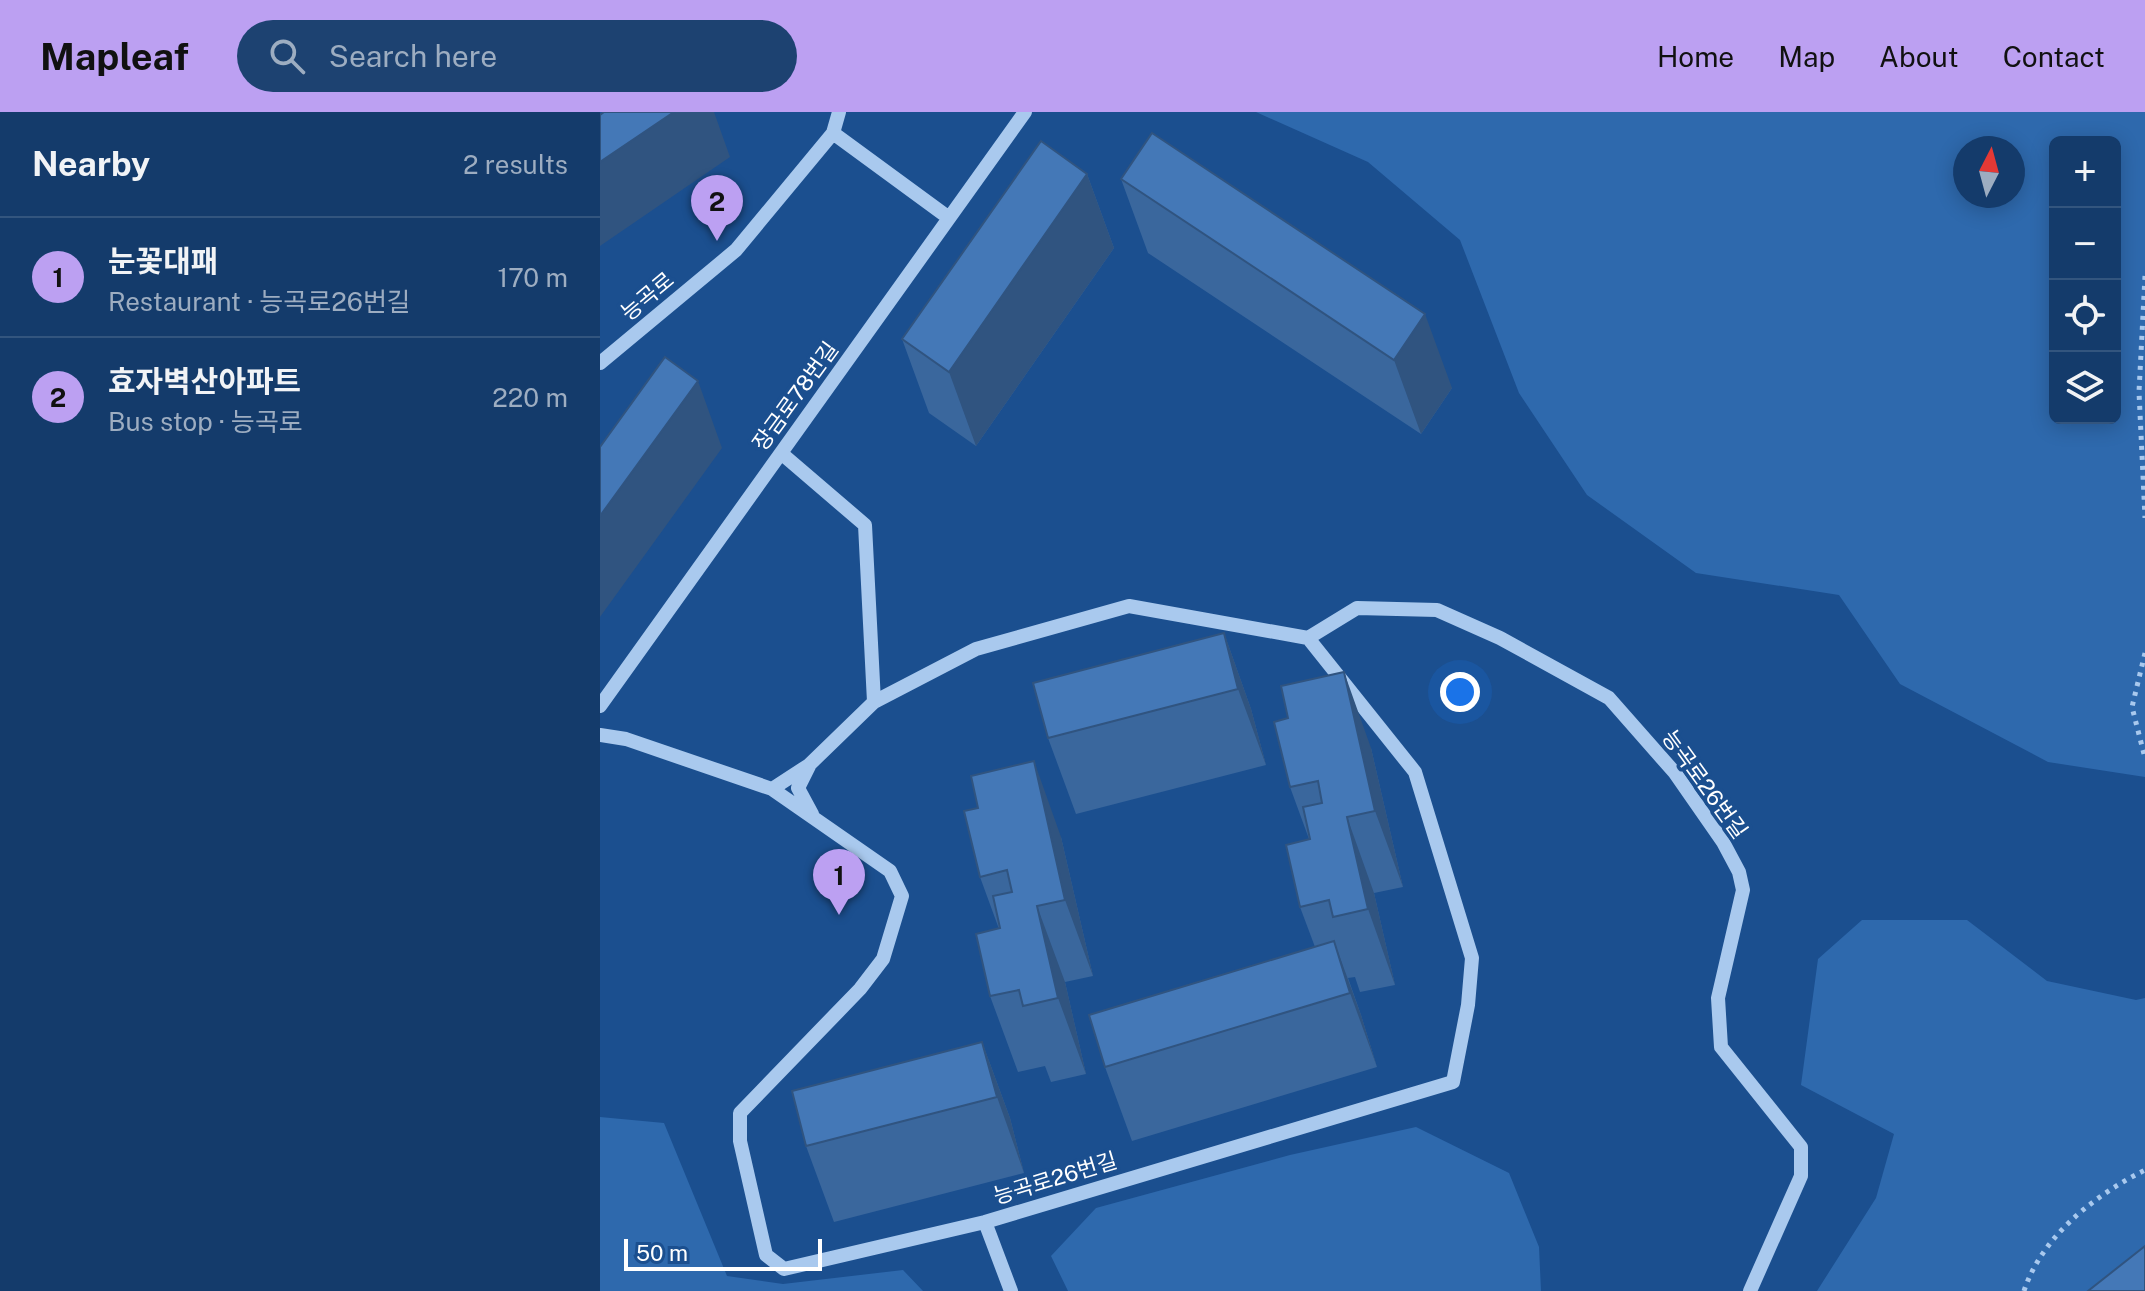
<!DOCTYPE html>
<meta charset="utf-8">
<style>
body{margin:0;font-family:"Public Sans","Noto Sans KR",sans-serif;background:#1d4271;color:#f1f3f6}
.controls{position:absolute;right:24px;top:24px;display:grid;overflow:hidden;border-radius:12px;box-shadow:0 4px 20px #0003}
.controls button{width:72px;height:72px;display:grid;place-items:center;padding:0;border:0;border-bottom:2px solid #33557e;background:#143b6b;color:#f1f3f6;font:40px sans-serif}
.compass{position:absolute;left:1353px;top:24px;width:72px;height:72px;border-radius:50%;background:#143b6b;box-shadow:0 4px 20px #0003;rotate:6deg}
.scale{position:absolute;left:24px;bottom:20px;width:198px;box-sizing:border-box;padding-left:8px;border:4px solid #fff;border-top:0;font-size:22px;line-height:28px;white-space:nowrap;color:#fff;-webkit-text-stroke:6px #1b4f8f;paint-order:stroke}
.you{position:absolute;left:860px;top:580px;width:28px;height:28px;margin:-20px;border:6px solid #fff;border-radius:50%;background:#1a73e8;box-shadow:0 0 0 12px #1a73e833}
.badge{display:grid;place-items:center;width:52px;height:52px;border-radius:50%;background:#bca0f2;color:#111;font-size:26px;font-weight:700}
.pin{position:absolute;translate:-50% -66px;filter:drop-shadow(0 2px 4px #0008)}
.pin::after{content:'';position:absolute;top:42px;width:28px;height:24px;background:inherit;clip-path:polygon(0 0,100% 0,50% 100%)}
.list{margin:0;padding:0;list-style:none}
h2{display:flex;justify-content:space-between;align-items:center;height:104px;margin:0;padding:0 32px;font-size:34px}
h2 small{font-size:26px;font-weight:400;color:#9dadc1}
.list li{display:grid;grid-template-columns:52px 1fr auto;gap:24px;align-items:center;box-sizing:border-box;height:120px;padding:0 32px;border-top:2px solid #33557e}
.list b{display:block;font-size:30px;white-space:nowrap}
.list p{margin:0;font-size:26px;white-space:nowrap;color:#9dadc1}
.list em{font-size:26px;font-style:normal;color:#9dadc1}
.icon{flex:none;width:44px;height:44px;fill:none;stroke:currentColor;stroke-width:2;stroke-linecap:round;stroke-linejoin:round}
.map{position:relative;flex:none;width:1545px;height:1179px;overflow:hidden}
header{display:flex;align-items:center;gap:48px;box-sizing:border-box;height:112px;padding:0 40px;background:#bca0f2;color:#111}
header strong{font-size:38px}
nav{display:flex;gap:44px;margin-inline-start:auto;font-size:28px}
.search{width:560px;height:72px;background:#1d4271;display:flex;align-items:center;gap:20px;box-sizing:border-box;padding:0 28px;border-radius:44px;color:#9dadc1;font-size:30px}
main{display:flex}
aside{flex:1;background:#143b6b}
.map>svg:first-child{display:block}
</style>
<header>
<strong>Mapleaf</strong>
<div class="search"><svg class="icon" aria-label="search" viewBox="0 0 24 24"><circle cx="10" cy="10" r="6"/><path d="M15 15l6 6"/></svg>Search here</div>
<nav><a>Home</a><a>Map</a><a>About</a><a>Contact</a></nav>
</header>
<main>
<aside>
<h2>Nearby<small>2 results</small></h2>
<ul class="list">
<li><span class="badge">1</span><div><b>눈꽃대패</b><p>Restaurant · 능곡로26번길</p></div><em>170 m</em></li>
<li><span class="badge">2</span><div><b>효자벽산아파트</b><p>Bus stop · 능곡로</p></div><em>220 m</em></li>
</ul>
</aside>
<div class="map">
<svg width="1545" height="1179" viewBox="0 0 1545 1179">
<rect width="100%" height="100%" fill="#1b4f8f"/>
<!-- green -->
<path fill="#2e69ad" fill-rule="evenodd" d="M656,0H1545V665L1448,650L1300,572L1239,483L1096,461L987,383L919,281L860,128L768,50ZM1515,30V306H1455V30ZM1413,36V84H1365V36Z
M1262,808H1367L1447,869L1536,888L1545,886V1167L1522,1179H1217L1276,1086L1294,1022L1201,973L1218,847Z
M0,1005L64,1011L127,1164L183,1172L303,1158L323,1179H0Z
M816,1015L909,1061L939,1135L941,1179H468L451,1144L496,1096L690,1043Z"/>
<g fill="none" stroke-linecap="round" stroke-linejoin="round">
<!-- path -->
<path stroke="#a9c9ee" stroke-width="5" stroke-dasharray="4 6" stroke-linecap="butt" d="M1545,164L1539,280L1545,406
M1545,541L1532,595L1545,646
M1424,1179C1442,1124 1495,1083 1545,1058"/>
<!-- minor -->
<path stroke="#a9c9ee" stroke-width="14" d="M233,21L349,106
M0,251L136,138L233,21L239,0
M181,341L265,413L274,590
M708,526L757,496L837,498L900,526L1009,586L1075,661L1123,730L1139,760L1143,778L1118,886L1121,935L1201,1035V1064L1150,1179
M0,594L425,0
M0,623L26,627L172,677L290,759L302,784L283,847L260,877L140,1001V1029L166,1143L184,1157L385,1110L853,970L868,893L872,846L815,660L708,526L529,494L376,537L274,590L209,653L172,677
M209,654L198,676L212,702
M385,1110L411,1179"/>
</g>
<!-- wall -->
<path fill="#3a679d" d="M487,62L514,136L376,334L329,301L302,227Z
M521,67L852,276L821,322L548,141Z
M624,521L651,597L666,653L476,702L448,626Z
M771,636L803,775L774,781L795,873L760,880L755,865L748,866L761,903L777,955L532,1029L505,955L715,835L700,795L709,727L690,675Z
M461,725L493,864L465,870L486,962L451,970L445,954L418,960L390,884L399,817L380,765Z
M382,930L410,1006L424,1061L234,1110L206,1034Z"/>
<!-- shaded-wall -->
<path fill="#305480" d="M74,0H114L130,45L0,134V50Z
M487,62L514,136L376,334L349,260Z
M825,202L852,276L821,322L794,248Z
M98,269L122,336L0,505V404Z
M624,521L651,597L666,653L638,577Z
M744,560L771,636L803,775L775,699Z
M434,649L461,725L493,864L465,788Z
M747,705L774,781L795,873L768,797Z
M437,794L465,870L486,962L458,886Z
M734,829L761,903L777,955L750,881Z
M382,930L410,1006L424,1061L397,985Z"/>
<!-- building -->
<path fill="#4478b7" stroke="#305480" stroke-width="2" d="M4,0H74L0,50V3Z
M552,21L825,202L794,248L521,67Z
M441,29L487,62L349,260L302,227Z
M65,245L98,269L0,404V335Z
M624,521L638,577L448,626L433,571Z
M744,560L775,699L747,705L768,797L733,805L729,788L700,795L686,733L710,727L703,695L722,691L718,669L690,675L674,610L688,606L681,574Z
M434,649L465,788L437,794L458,886L423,894L419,878L390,884L376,822L400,816L393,784L412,780L407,758L380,765L364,699L378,696L371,664Z
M734,829L750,881L505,955L489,903Z
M382,930L397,985L206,1034L192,979Z
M1545,1134V1179H1488Z"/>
<g text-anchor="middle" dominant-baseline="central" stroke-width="7" stroke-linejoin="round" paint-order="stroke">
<!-- street labels -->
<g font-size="22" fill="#fff" stroke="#1b4f8f">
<text transform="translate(47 184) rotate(-40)">능곡로</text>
<text transform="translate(195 284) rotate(-54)">장금로78번길</text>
<text transform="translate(1105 672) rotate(54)">능곡로26번길</text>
<text transform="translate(455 1066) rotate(-17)">능곡로26번길</text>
</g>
</g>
</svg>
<div class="controls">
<button>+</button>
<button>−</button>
<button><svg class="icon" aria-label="locate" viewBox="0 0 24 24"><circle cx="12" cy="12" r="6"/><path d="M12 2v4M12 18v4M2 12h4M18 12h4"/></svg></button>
<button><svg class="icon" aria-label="layers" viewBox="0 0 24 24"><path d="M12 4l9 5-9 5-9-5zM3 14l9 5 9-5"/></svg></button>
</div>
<svg class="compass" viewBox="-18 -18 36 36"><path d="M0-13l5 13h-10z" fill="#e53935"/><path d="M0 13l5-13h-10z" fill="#9dadc1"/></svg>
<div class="scale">50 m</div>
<div class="you"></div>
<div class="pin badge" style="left:239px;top:803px">1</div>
<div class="pin badge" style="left:117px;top:129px">2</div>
</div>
</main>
